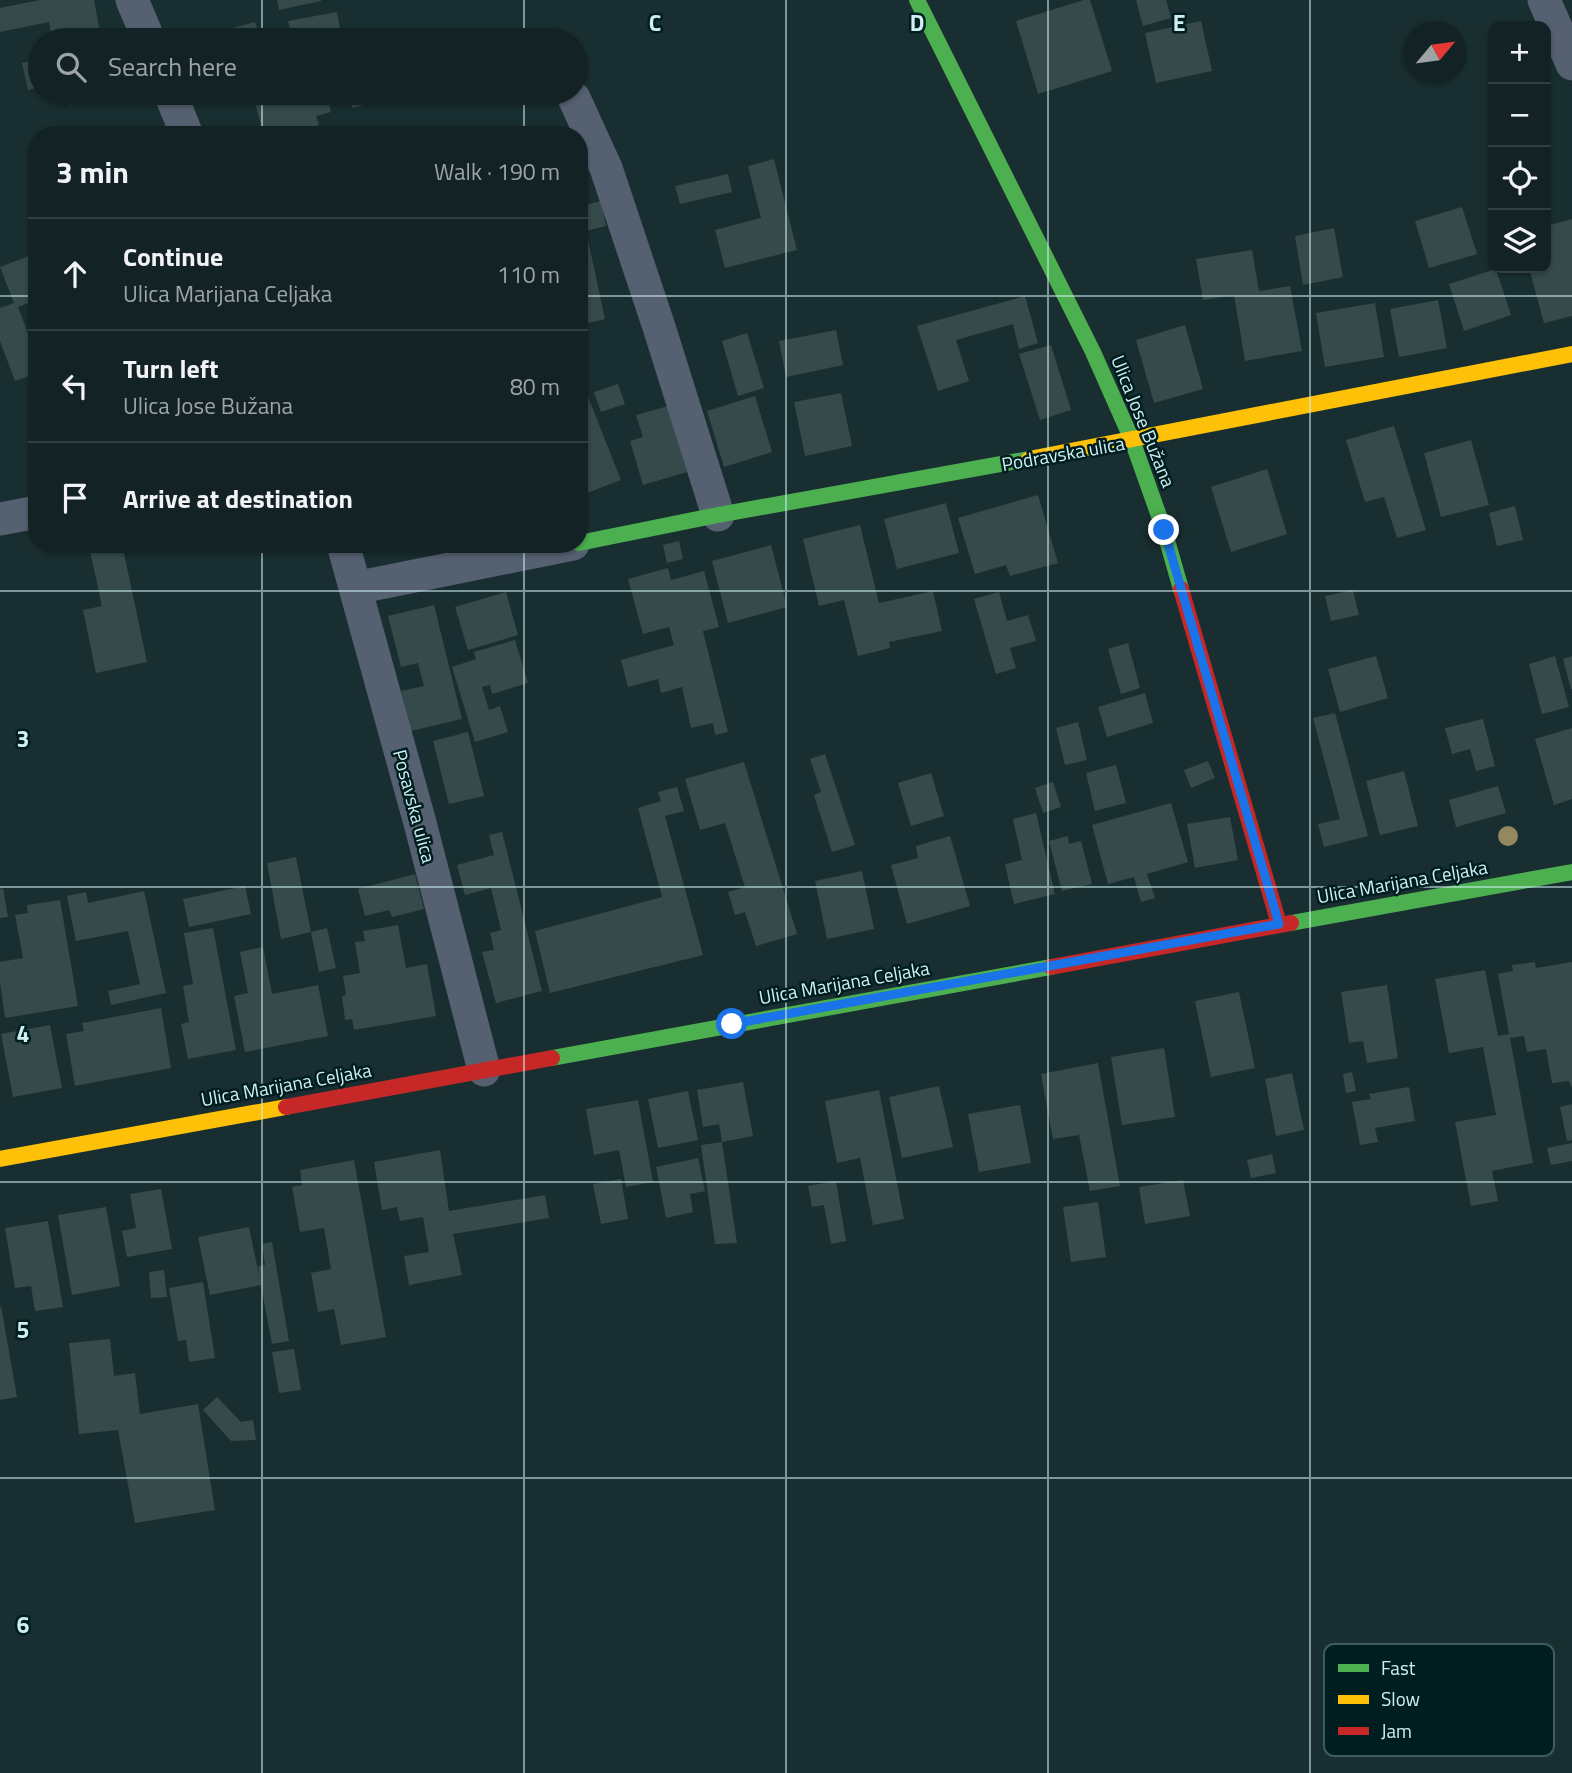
<!DOCTYPE html>
<meta charset="utf-8">
<style>
body{margin:0;font-family:"Titillium Web",sans-serif;background:#1c2a2c;color:#f1f3f6}
.controls{position:absolute;right:21px;top:21px;display:grid;overflow:hidden;border-radius:14px;box-shadow:0 2px 5px #0004}
.controls button{width:63px;height:63px;display:grid;place-items:center;padding:0;border:0;border-bottom:2px solid #323f41;background:#132224;color:#f1f3f6;font:35px sans-serif}
.compass{position:absolute;left:1404px;top:21px;width:63px;height:63px;border-radius:50%;background:#132224;box-shadow:0 2px 5px #0004;rotate:61deg}
.stop{position:absolute;width:21px;height:21px;margin:-16px;border:5px solid #1a73e8;border-radius:50%;background:#fff}
.stop.end{background:#1a73e8;border-color:#fff;box-shadow:0 2px 7px #0008}
.list{margin:0;padding:0;list-style:none}
h2{display:flex;justify-content:space-between;align-items:center;height:91px;margin:0;padding:0 28px;font-size:30px}
h2 small{font-size:23px;font-weight:400;color:#9da4a6}
.list li{display:grid;grid-template-columns:46px 1fr auto;gap:21px;align-items:center;box-sizing:border-box;height:112px;padding:0 28px;border-top:2px solid #323f41}
.list b{display:block;font-size:26px;white-space:nowrap}
.list p{margin:0;font-size:23px;white-space:nowrap;color:#9da4a6}
.list em{font-size:23px;font-style:normal;color:#9da4a6}
.icon{flex:none;width:38px;height:38px;fill:none;stroke:currentColor;stroke-width:2;stroke-linecap:round;stroke-linejoin:round}
.map{position:relative;flex:none;width:1572px;height:1773px;overflow:hidden}
.search{position:absolute;background:#132224;box-shadow:0 2px 5px #0004;left:28px;top:28px;width:560px;height:77px;display:flex;align-items:center;gap:18px;box-sizing:border-box;padding:0 24px;border-radius:38px;color:#9da4a6;font-size:26px}
.panel{position:absolute;background:#132224;box-shadow:0 2px 5px #0004;left:28px;top:126px;width:560px;height:427px;border-radius:28px}
.map>svg:first-child{display:block}
</style>
<div class="map">
<svg width="1572" height="1773" viewBox="0 0 1572 1773">
<rect width="100%" height="100%" fill="#192e30"/>
<!-- building -->
<path fill="#364a4b" d="M40,0H94L100,32L52,40L49,22L0,32V8Z
M277,0H321V1L279,10Z
M1084,0H1090L1112,71L1038,94L1016,21Z
M1136,0H1166L1171,18L1143,26Z
M337,12L342,40H292L288,21Z
M1201,21L1212,71L1156,83L1145,33Z
M255,22L259,33L281,27L284,40H213L211,34Z
M40,59V87L28,90L22,63Z
M66,93H116L117,97L69,106Z
M252,93H326L331,112L316,116L319,125L284,135H264Z
M348,93H395L396,97L352,108Z
M365,127L368,135H345V134Z
M774,159L797,250L725,268L715,230L761,218L748,166Z
M728,174L732,192L680,204L675,186Z
M601,201L606,226L586,231L605,319L579,325V216L582,215L580,206Z
M1462,207L1477,254L1429,268L1415,221Z
M1572,219V316L1544,323L1529,268H1546V226Z
M1334,228L1343,277L1303,285L1295,236Z
M1252,250L1259,291L1290,286L1302,351L1245,361L1234,295L1203,300L1196,259Z
M37,253V300L18,307L37,357V373L15,381L0,341V308L14,303L0,267Z
M1496,269L1511,315L1464,331L1449,284Z
M1025,296L1038,343L1019,349L1013,324L956,340L969,381L938,391L917,326Z
M1438,300L1447,348L1399,357L1390,309Z
M1375,303L1384,357L1325,367L1316,313Z
M1185,325L1203,389L1154,403L1136,340Z
M836,330L843,365L786,377L779,341Z
M747,333L764,388L738,396L722,341Z
M1051,345L1071,410L1040,420L1019,354Z
M579,374L621,480L579,496Z
M618,384L625,404L601,412L594,392Z
M841,393L852,446L805,456L794,402Z
M755,396L772,452L724,467L707,411Z
M668,406L687,472L643,485L630,441L643,437L636,415Z
M1394,426L1426,530L1397,538L1384,497L1365,502L1346,440Z
M1471,440L1489,505L1441,517L1424,453Z
M1267,469L1287,534L1231,552L1211,487Z
M1038,495L1058,563L1010,576L1006,565L975,574L958,518Z
M946,503L959,553L897,569L884,519Z
M1515,506L1523,540L1497,546L1489,513Z
M860,525L879,603L933,591L942,631L889,642L890,648L858,656L844,600L819,606L803,539Z
M679,541L683,559L667,563L663,545Z
M122,544L147,662L96,673L83,610L102,606L90,551Z
M771,545L787,607L728,623L712,561Z
M668,568L671,580L704,571L719,627L703,631L728,732L715,735L713,723L691,728L682,687L661,693L658,679L628,687L621,660L674,645L669,627L643,634L628,579Z
M1353,590L1359,615L1331,621L1325,596Z
M506,592L518,635L468,650L455,607Z
M999,592L1007,621L1028,615L1036,641L1010,648L1016,668L996,674L974,599Z
M434,605L462,719L411,731L401,691L424,686L418,663L401,667L388,616Z
M515,640L528,683L492,694L490,685L482,687L489,710L500,706L508,732L475,742L452,667L476,659L474,652Z
M1128,643L1140,688L1121,694L1108,649Z
M1376,656L1388,698L1340,712L1328,669Z
M1555,656L1569,707L1542,714L1529,664Z
M1572,656V689H1571L1563,659Z
M1145,693L1153,723L1107,737L1098,707Z
M1335,713L1368,836L1324,847L1318,824L1340,819L1313,718Z
M1483,719L1495,766L1476,771L1470,749L1452,754L1445,728Z
M1078,722L1087,760L1065,765L1056,728Z
M1572,728V799L1554,805L1535,739Z
M468,732L484,796L449,804L433,741Z
M825,754L855,845L832,852L814,795L821,792L810,759Z
M1208,761L1215,778L1191,788L1184,770Z
M744,762L797,934L756,946L745,912L735,915L728,892L745,887L725,823L700,830L685,779Z
M1116,765L1126,803L1095,811L1086,773Z
M1404,771L1418,826L1380,835L1366,781Z
M931,773L944,816L911,826L898,783Z
M1053,782L1061,807L1043,813L1035,788Z
M1498,786L1506,813L1456,827L1449,800Z
M677,787L684,811L665,816L703,955L550,993L535,931L662,897L638,808L661,801L658,792Z
M1171,803L1188,862L1147,874L1155,898L1141,902L1134,877L1108,884L1092,825Z
M1036,813L1055,894L1014,904L1005,864L1022,860L1013,819Z
M1230,817L1238,860L1195,868L1187,824Z
M502,832L542,991L496,1003L482,952L494,950L490,933L501,930L491,888L465,895L457,865L494,855L489,835Z
M950,836L970,906L907,924L891,865L918,858L916,846Z
M1068,836L1069,844L1081,841L1092,884L1062,891L1049,841Z
M296,857L311,932L281,939L267,863Z
M862,871L874,929L827,939L815,881Z
M415,874L424,909L392,917L389,910L365,916L358,889Z
M245,886L251,914L189,927L183,899Z
M3,888L8,917L0,918V889Z
M144,891L166,993L111,1005L108,991L140,984L128,931L76,941L67,896L86,892L88,903Z
M60,900L78,1006L5,1018L0,982V962L23,958L15,915L28,913L27,905Z
M398,925L406,968L427,964L436,1016L354,1030L352,1019L345,1020L342,996L346,995L343,976L360,973L355,942L365,941L363,931Z
M213,928L236,1050L188,1059L181,1024L189,1022L183,986L193,984L184,933Z
M327,928L336,968L319,972L311,932Z
M263,947L272,994L318,985L328,1036L245,1052L234,996L248,993L240,952Z
M1535,962L1536,968L1572,962V1088L1569,1081L1552,1083L1546,1049L1527,1052L1524,1036L1510,1038L1533,1163L1492,1171L1498,1201L1471,1206L1455,1122L1496,1115L1483,1047L1449,1053L1435,979L1485,970L1498,1036L1509,1034L1498,974L1513,971L1512,965Z
M1387,985L1398,1058L1367,1063L1363,1041L1349,1043L1341,992Z
M1239,992L1255,1068L1211,1077L1195,1001Z
M161,1008L171,1068L75,1086L66,1034L84,1031L82,1023Z
M50,1025L62,1088L13,1097L1,1034Z
M1164,1048L1175,1117L1122,1125L1111,1057Z
M1098,1063L1120,1186L1090,1191L1079,1135L1053,1139L1041,1074Z
M1352,1072L1356,1091L1346,1093L1343,1074Z
M1292,1073L1304,1130L1276,1136L1265,1079Z
M743,1082L753,1136L722,1142L737,1243L715,1244L701,1145L722,1142L719,1124L703,1127L697,1090Z
M939,1086L953,1147L902,1158L889,1097Z
M1409,1087L1415,1121L1375,1128L1378,1142L1360,1145L1352,1102L1371,1099L1369,1094Z
M879,1090L904,1219L873,1225L860,1158L837,1163L825,1101Z
M688,1091L698,1140L658,1148L648,1099Z
M638,1100L653,1182L626,1187L619,1150L594,1155L586,1109Z
M1572,1104V1140L1567,1141L1560,1107Z
M1020,1105L1031,1163L979,1172L968,1114Z
M1572,1143V1161L1551,1165L1547,1148Z
M440,1150L449,1211L545,1195L549,1218L453,1234L462,1275L409,1285L404,1256L429,1252L423,1217L400,1221L397,1207L382,1210L374,1162Z
M1272,1154L1276,1173L1251,1178L1247,1160Z
M698,1158L705,1191L690,1194L693,1212L666,1218L656,1167Z
M354,1160L386,1337L341,1345L334,1309L318,1312L311,1273L331,1269L324,1228L300,1232L292,1187L302,1185L300,1170Z
M621,1179L628,1219L601,1224L593,1184Z
M1183,1180L1190,1216L1145,1224L1139,1187Z
M836,1181L846,1241L831,1244L824,1205L812,1207L808,1186Z
M161,1189L172,1249L127,1257L122,1231L136,1228L130,1194Z
M1098,1202L1106,1257L1071,1262L1063,1207Z
M106,1207L120,1286L72,1295L58,1215Z
M48,1221L63,1307L35,1311L31,1286L15,1288L5,1228Z
M249,1227L260,1280L258,1266L265,1265L262,1244L272,1242L289,1341L272,1344L261,1285L210,1295L198,1237Z
M164,1270L167,1297L151,1298L149,1272Z
M203,1282L215,1358L189,1362L186,1340L178,1341L169,1288Z
M1,1306L17,1397L0,1400V1307Z
M110,1339L114,1376L135,1373L140,1414L198,1404L215,1510L135,1523L118,1430L79,1434L69,1343Z
M294,1349L301,1390L279,1393L272,1352Z
M217,1397L241,1422L253,1420L256,1440L231,1441L203,1410Z"/>
<g fill="none" stroke-linecap="round" stroke-linejoin="round">
<!-- street -->
<path stroke="#556071" stroke-width="33" d="M132,0L149,40
M1544,0L1572,64
M170,93L187,135
M574,98L606,168L659,327L718,515
M0,519L37,512
M343,544L420,823L484,1070
M355,588L573,544"/>
<!-- fast -->
<path stroke="#4caf50" stroke-width="16" d="M917,0L1093,352L1132,440L1164,530L1181,589
M579,543L718,515L1029,459
M1291,923L1572,872
M552,1058L1051,967"/>
<!-- slow -->
<path stroke="#ffc107" stroke-width="16" d="M1029,459L1572,354
M0,1159L286,1107"/>
<!-- jam -->
<path stroke="#c62828" stroke-width="16" d="M1181,589L1279,924
M1051,967L1291,923
M286,1107L552,1058"/>
</g>
<!-- trees -->
<circle fill="#938860" cx="1508" cy="836" r="10"/>
<g fill="none" stroke-linecap="round" stroke-linejoin="round">
<!-- route -->
<path stroke="#1a73e8" stroke-width="9" d="M732,1024L1279,924L1164,530"/>
</g>
<!-- grid -->
<path fill="none" stroke="#cef0f3" stroke-width="2" stroke-opacity="0.55" d="M262,0V40M524,0V40M786,0V1773M1048,0V1773M1310,0V1773M262,93V135M524,93V135M0,296H37M579,296H1572M262,544V1773M524,544V1773M0,591H1572M0,887H1572M0,1182H1572M0,1478H1572"/>
<g text-anchor="middle" dominant-baseline="central" stroke-width="5" stroke-linejoin="round" paint-order="stroke">
<!-- street labels -->
<g font-size="19" fill="#cef0f3" stroke="#001d1f">
<text transform="translate(1144 421) rotate(68)">Ulica Jose Bužana</text>
<text transform="translate(1063 453) rotate(-10)">Podravska ulica</text>
<text transform="translate(415 806) rotate(75)">Posavska ulica</text>
<text transform="translate(1402 881) rotate(-10)">Ulica Marijana Celjaka</text>
<text transform="translate(844 982) rotate(-10)">Ulica Marijana Celjaka</text>
<text transform="translate(286 1084) rotate(-10)">Ulica Marijana Celjaka</text>
</g>
</g>
<!-- legend -->
<rect x="1324" y="1644" width="230" height="112" rx="10" fill="#001d1f" stroke="#3e5c5f" stroke-width="2"/>
<rect x="1338" y="1664" width="31" height="8" fill="#4caf50"/>
<rect x="1338" y="1695" width="31" height="9" fill="#ffc107"/>
<rect x="1338" y="1727" width="31" height="8" fill="#c62828"/>
<g font-size="19" fill="#cef0f3">
<text x="1381" y="1675">Fast</text>
<text x="1381" y="1706">Slow</text>
<text x="1381" y="1738">Jam</text>
</g>
<g font-size="23" text-anchor="middle" font-weight="bold" fill="#cef0f3" stroke="#001d1f" stroke-width="5" stroke-linejoin="round" paint-order="stroke">
<text x="655" y="31">C</text>
<text x="917" y="31">D</text>
<text x="1179" y="31">E</text>
<text x="23" y="747">3</text>
<text x="23" y="1042">4</text>
<text x="23" y="1338">5</text>
<text x="23" y="1633">6</text>
</g>
</svg>
<div class="controls">
<button>+</button>
<button>−</button>
<button><svg class="icon" aria-label="locate" viewBox="0 0 24 24"><circle cx="12" cy="12" r="6"/><path d="M12 2v4M12 18v4M2 12h4M18 12h4"/></svg></button>
<button><svg class="icon" aria-label="layers" viewBox="0 0 24 24"><path d="M12 4l9 5-9 5-9-5zM3 14l9 5 9-5"/></svg></button>
</div>
<svg class="compass" viewBox="-18 -18 36 36"><path d="M0-13l5 13h-10z" fill="#e53935"/><path d="M0 13l5-13h-10z" fill="#9da4a6"/></svg>
<div class="stop" style="left:732px;top:1024px"></div>
<div class="stop end" style="left:1164px;top:530px"></div>
<div class="search"><svg class="icon" aria-label="search" viewBox="0 0 24 24"><circle cx="10" cy="10" r="6"/><path d="M15 15l6 6"/></svg>Search here</div>
<section class="panel">
<h2>3 min<small>Walk · 190 m</small></h2>
<ul class="list">
<li><svg class="icon" aria-label="ahead" viewBox="0 0 24 24"><path d="M12 20V5M6 11l6-6 6 6"/></svg><div><b>Continue</b><p>Ulica Marijana Celjaka</p></div><em>110 m</em></li>
<li><svg class="icon" aria-label="left" viewBox="0 0 24 24"><path d="M17 20v-9H6M10 6l-5 5 5 5"/></svg><div><b>Turn left</b><p>Ulica Jose Bužana</p></div><em>80 m</em></li>
<li><svg class="icon" aria-label="arrive" viewBox="0 0 24 24"><path d="M6 21V4h12l-3 4 3 4H6"/></svg><div><b>Arrive at destination</b></div></li>
</ul>
</section>
</div>
